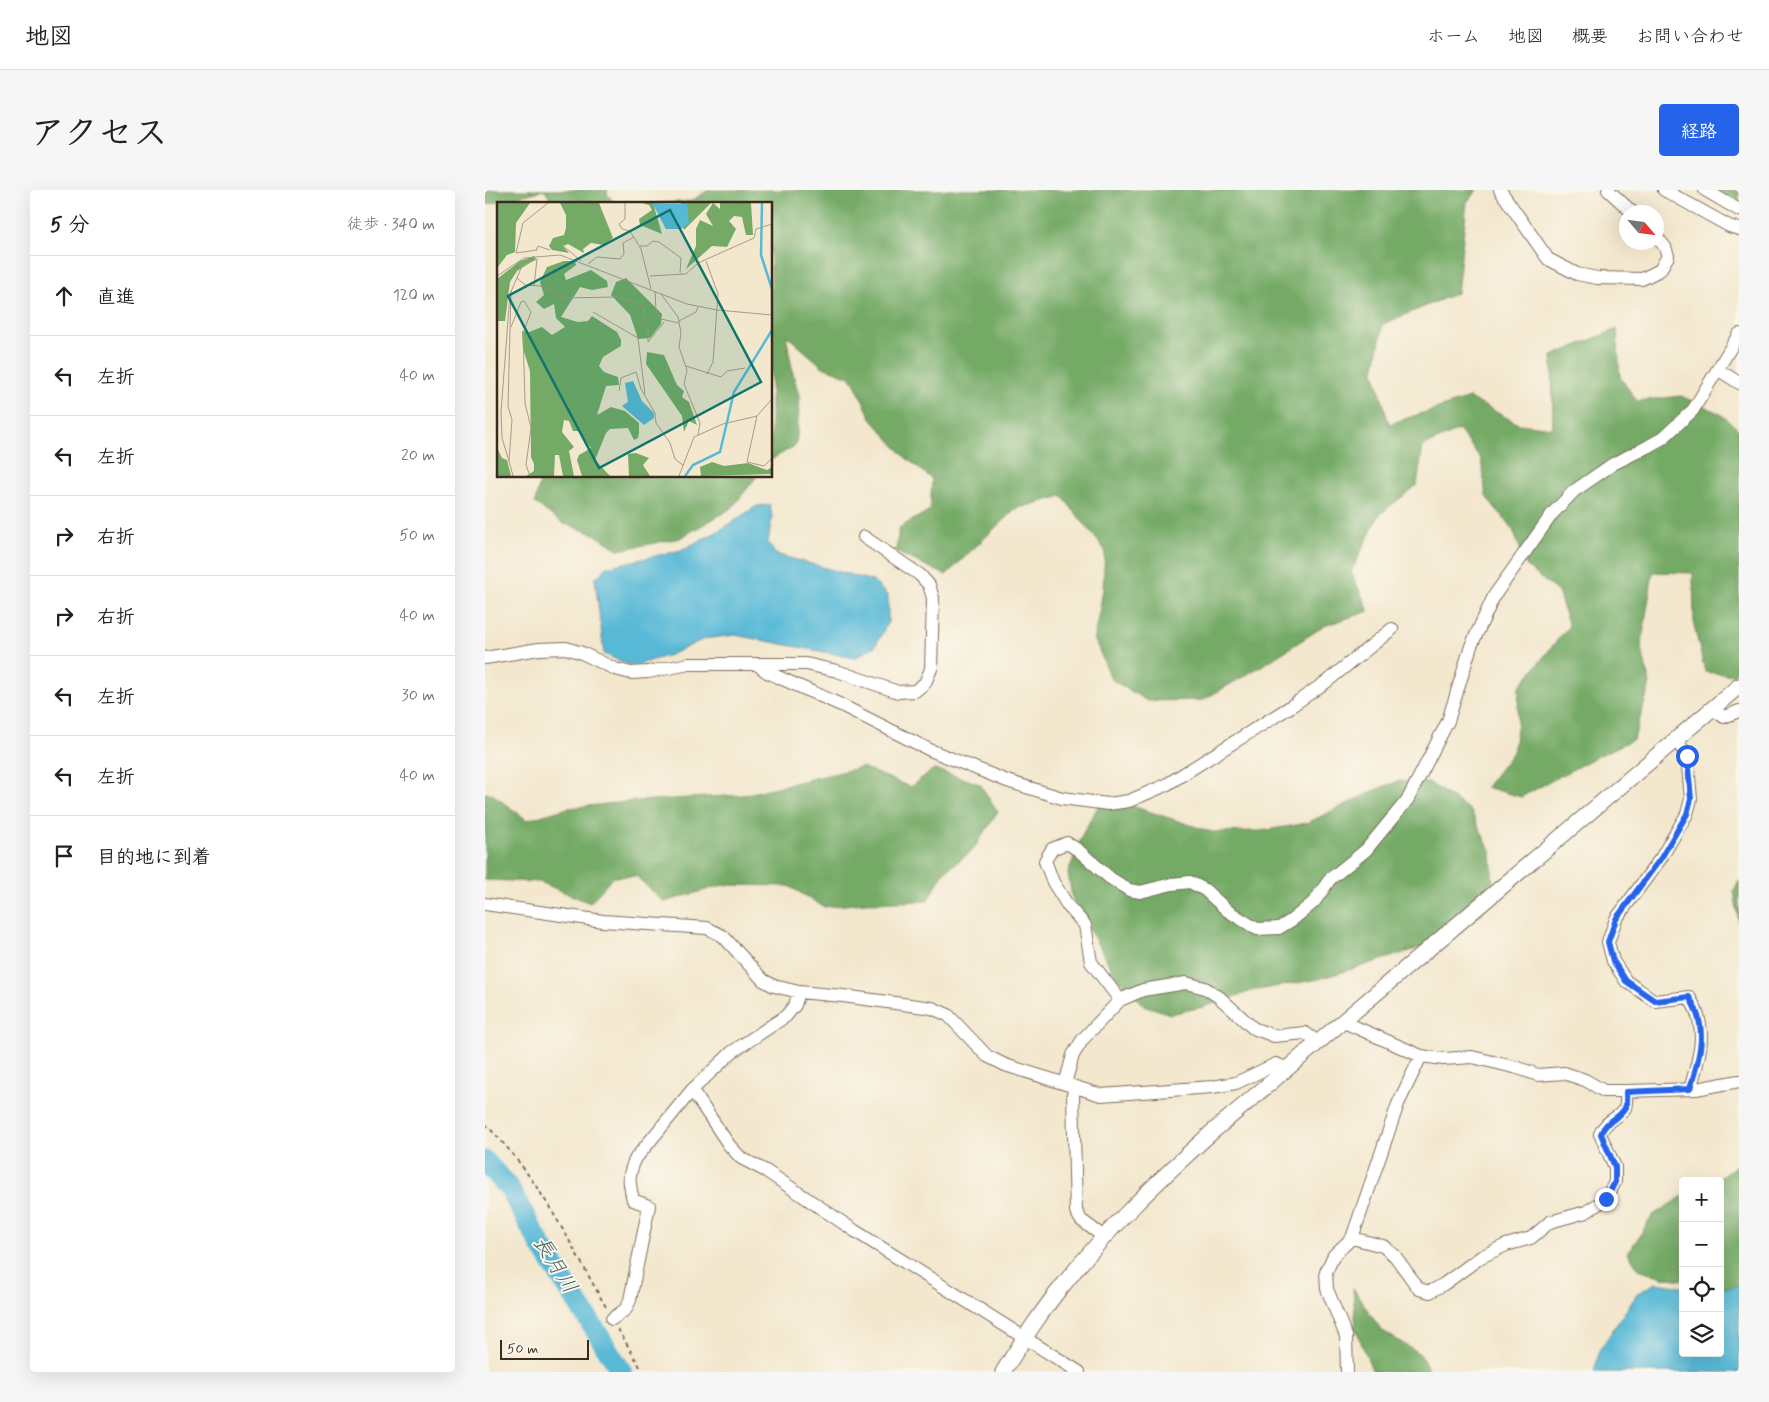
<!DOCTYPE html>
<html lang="ja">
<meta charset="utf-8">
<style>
body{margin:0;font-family:Mynerve,"Klee One",sans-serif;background:#f6f6f6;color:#202124}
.controls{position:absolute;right:15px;bottom:15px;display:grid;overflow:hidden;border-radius:5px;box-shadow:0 5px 20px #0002}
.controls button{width:45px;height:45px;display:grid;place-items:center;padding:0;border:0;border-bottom:1px solid #e0e0e0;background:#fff;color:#202124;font:25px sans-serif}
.compass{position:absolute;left:1134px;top:15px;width:45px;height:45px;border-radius:50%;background:#fff;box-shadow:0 5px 20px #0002;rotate:118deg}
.scale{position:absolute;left:15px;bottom:12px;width:89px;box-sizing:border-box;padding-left:5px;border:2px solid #3b2a1e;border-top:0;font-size:14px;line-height:18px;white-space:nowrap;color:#3b2a1e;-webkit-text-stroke:4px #fbf7ec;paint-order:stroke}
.stop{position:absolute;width:15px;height:15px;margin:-11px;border:4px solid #2563eb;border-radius:50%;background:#fff}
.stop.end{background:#2563eb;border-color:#fff;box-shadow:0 1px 5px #0008}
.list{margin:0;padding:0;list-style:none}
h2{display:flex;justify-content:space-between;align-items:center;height:65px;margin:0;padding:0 20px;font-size:21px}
h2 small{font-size:16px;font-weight:400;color:#757577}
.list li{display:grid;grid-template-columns:32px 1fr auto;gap:15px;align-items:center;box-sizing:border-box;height:80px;padding:0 20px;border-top:1px solid #e0e0e0}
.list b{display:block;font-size:19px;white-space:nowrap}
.list em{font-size:16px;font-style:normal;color:#757577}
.icon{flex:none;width:28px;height:28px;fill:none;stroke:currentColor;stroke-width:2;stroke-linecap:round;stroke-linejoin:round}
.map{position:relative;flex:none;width:1254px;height:1182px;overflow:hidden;border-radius:5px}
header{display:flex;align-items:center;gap:30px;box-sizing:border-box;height:70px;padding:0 25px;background:#fff;border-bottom:1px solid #e0e0e0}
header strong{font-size:24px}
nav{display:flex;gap:28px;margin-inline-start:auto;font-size:18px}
.intro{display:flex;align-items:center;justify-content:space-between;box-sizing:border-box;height:120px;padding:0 30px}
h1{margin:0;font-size:35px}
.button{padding:12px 22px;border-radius:5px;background:#2563eb;color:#fff;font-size:18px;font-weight:700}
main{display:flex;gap:30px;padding:0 30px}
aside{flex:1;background:#fff;border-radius:5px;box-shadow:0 5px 20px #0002}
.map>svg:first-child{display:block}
</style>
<header>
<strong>地図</strong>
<nav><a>ホーム</a><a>地図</a><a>概要</a><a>お問い合わせ</a></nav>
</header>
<div class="intro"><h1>アクセス</h1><a class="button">経路</a></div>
<main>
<aside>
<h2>5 分<small>徒歩 · 340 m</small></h2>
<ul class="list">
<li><svg class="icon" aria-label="ahead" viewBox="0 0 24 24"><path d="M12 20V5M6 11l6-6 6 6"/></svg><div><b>直進</b></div><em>120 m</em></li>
<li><svg class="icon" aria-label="left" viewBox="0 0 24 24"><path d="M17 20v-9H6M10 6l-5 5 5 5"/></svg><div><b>左折</b></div><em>40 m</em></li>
<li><svg class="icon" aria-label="left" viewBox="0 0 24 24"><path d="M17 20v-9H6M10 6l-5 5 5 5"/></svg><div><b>左折</b></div><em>20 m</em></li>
<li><svg class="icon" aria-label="right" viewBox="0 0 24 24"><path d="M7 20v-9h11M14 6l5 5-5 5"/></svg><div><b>右折</b></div><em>50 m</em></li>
<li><svg class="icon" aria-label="right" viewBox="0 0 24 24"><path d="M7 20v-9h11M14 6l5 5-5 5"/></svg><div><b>右折</b></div><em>40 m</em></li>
<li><svg class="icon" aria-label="left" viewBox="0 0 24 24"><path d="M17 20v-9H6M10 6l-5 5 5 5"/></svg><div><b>左折</b></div><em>30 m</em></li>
<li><svg class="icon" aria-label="left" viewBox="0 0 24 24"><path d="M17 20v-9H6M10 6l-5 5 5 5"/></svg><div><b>左折</b></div><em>40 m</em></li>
<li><svg class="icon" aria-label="arrive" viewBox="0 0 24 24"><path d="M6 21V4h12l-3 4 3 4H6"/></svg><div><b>目的地に到着</b></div></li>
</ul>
</aside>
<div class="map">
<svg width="1254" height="1182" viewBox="0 0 1254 1182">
<rect width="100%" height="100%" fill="#fbf7ec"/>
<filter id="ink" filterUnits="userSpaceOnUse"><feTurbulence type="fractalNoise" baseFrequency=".02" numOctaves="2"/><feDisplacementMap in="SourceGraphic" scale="10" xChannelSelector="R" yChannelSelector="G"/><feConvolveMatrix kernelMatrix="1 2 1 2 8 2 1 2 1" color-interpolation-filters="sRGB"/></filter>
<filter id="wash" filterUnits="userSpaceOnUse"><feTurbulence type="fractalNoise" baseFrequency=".0096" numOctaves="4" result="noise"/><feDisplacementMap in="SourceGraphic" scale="20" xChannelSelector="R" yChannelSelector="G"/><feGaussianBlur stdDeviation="1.12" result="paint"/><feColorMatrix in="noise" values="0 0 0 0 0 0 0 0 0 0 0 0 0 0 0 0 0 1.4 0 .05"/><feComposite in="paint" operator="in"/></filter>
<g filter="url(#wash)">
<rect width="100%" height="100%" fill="#f3e7cd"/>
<!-- forest -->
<path fill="#74aa66" stroke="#586a42" d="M0,0H123L122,4L131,14H69L59,0L0,15Z
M224,0H992L982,12L972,103L898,134L889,181L904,234L984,208L1034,234L1068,238L1067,166L1132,139L1135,187L1152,211L1196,206L1236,224L1254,240V476L1249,485L1220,482L1209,435L1208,383L1168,382L1156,457L1165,494L1149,549L1109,568L1036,607L1001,597L1028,562L1032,539L1034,497L1084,436L1073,402L1042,377L1028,340L1001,306L996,269L974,240L938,256L932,295L894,325L866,382L884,421L839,436L780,474L718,510L662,511L626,489L609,448L618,400L620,360L577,306L530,319L461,385L411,362L414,338L445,320L447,289L420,267L387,230L367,188L338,177L301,145L308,184L315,209L311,255L286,270V14H161L206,11Z
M1229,0H1254V18Z
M56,286H272L247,318L195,348L134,360L109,344L77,333L50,313Z
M377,577L425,597L449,579L495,594L513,622L487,661L459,682L442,711L380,713L339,717L304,696L238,695L179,712L151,686L128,687L105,713L55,692L0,690V603L7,604L42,630L83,618L150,611L258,605Z
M916,591L945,593L986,621L1006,662L1008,699L996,724L965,748L903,768L834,789L767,801L718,817L685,824L658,815L631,787L587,708L583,683L598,643L615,613L635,612L727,642L776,641L822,633L899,596Z
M1254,691V735L1249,700Z
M1254,973V1099L1235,1096V991H1231Z
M1198,1006V1090L1177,1087L1154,1079L1143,1063L1168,1025Z
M868,1098L896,1140L935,1164L945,1182H888L871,1140Z"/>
<!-- water -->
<path fill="#58b9d7" stroke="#4a727a" d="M285,315L287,327L283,352L290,364L388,391L403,406V432L390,456L370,468L250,445L219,449L185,465L147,476L119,464L110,389L122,377L196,360L232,342L272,316Z
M1171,1093L1198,1097V1163H1235V1099L1254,1095V1182H1109L1115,1159L1153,1103Z"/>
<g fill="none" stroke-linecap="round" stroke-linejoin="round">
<!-- river -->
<path stroke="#58b9d7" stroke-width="21" d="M0,971L24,998L57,1057L137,1182"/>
</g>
</g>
<g filter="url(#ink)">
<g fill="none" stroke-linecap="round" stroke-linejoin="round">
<!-- minor casing -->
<g stroke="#7b6c5b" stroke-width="14">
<path id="minor" d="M1015,0L1063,69L1092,84L1112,88L1157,89L1175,80L1183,66L1180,57L1172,47
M1123,0L1147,22
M1179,0L1244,36L1254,39
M1220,0L1254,20
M1234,180L1254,193
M0,468L54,459L81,458L97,463L130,479L146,483L163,482L204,474H321L352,481L413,502L430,501L440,493L446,479L448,408L444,395L435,385L379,347
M273,475L282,482L356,515L445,560L522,591L577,608L623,614L644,611L681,595L805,517L841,492L907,439
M1228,519L1239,527L1254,521
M1192,551L1202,566L1206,609L1202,624L1176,668L1131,729L1123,752L1128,771L1141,791L1170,811L1204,807C1224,837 1215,866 1205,899
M0,714L118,731L222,738L238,746L278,790L289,796L314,802L358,806L447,818L463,825L502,866L520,875L616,905L727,897L751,893L791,874L803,879
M635,810L606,772L600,735L583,716L568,692L560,671L567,659L582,653L593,660L625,688L644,700L655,702L687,694L705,692L720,700L743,721L772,739L794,738L807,730L829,712L845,689L881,660L923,609L963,531L986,456L1009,406L1067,324L1089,301L1128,274L1162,257L1178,248L1208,220L1254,144
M859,832L936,866L959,869L987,867L1033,878L1053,885L1079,883L1100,890L1119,901H1141L1211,899L1254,891
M580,894L588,865L598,849L635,810L658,800L701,793L720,798L734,807L768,838L789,846L820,843L834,853
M590,897L588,905L591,1021L596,1030L619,1047
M207,900L244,955L256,968L281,981L370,1041L594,1182
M867,1048L898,1056L910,1066L934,1099L945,1102L959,1094L996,1067L1021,1055L1046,1048L1065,1032L1101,1022L1121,1009L1130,992V977L1115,944C1121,929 1133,930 1140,918C1142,913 1141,906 1141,901
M127,1129L141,1119L145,1110L164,1016L148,1010C144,992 142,986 151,968L207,900L247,862L301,826L310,815L314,802
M862,1182L861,1146L842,1099L841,1082L849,1065L867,1048L913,914L936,866"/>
</g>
<!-- tertiary casing -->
<g stroke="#7b6c5b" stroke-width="17">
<path id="tertiary" d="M518,1182C537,1152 556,1121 579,1094C623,1038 674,990 726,943L1254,496"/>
</g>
<!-- path -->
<path stroke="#7b6c5b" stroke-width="2" stroke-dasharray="4 4" stroke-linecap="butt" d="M0,934C53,985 85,1054 121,1117
M133,1139L158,1182"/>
<!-- minor -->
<use href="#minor" stroke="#fff" stroke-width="12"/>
<!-- tertiary -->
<use href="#tertiary" stroke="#fff" stroke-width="15"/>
</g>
</g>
<g fill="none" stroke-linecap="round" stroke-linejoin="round" filter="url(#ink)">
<!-- route -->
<path stroke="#2563eb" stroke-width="6" d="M1121,1009L1130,992V977L1116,944C1121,929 1133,931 1140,918C1142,913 1141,906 1141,902L1205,899C1215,866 1224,837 1204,807L1170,811L1141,791L1128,771L1123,752L1131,729L1176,668L1202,624L1206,609L1202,566"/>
</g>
<g text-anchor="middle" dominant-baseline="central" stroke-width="4" stroke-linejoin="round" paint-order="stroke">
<!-- water labels -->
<g font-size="21" font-style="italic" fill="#455c5f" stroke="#fbf7ec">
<text transform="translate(70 1075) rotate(58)">長月川</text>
</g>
</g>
<!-- overview -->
<g transform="translate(12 12)">
<rect width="275" height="275" fill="#f3e7cd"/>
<path d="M0,1H33L19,21L18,50L10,53L0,66ZM63,1H102L116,36L107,43L94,41L86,47L87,51L71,42L66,44L72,51L55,48L52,44L56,36L67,33L69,26V13ZM145,1H156L165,32L143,23L142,17L155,8L152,3ZM183,1H214L187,28L185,23L188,4ZM216,1L223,7V1H254L256,33H249L245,15L237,14L232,19L239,27L230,45L215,44L189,67L199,44V27L203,18L216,24L209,12ZM37,54L39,57L20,69L13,80L8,119H0V77L23,59ZM67,59H78L79,63L67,72L69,78L94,68L110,79L111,85L95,88L83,85L64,115L81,120L91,119L95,114L120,130L124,138V144L106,155L102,164L107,170L121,175L122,183L109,184L100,213L114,205L128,209L142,221V231L141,236L137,238L131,226L113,227L109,231L98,258L113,274H85L80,258L82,253L94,246L81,229H76L72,219L67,218L65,230L77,245L72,249L77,274H66L62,253H58L57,274H29L37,269V262L34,255L33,169L26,147L25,129L32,130L45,125L55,133L68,125L59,116L57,102L47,107L39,100L47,93L43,80L50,65ZM129,76L165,112L164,122L153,136L141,137L133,113L114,93L119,80ZM150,150L167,153L180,183L187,189L185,195L192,200L200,223L192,219L187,230L185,214L149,162ZM0,246L5,256L10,258L14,274H0ZM139,251L152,256L146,263L153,274H132L131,252ZM215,260L227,264L251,261L270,268L275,265V272L204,274L203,265Z" fill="#74aa66"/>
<path d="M155,1L190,2L192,21L184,27H169ZM136,179L145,199L157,211V216L147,223L125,204L131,200L128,181Z" fill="#58b9d7"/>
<path fill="none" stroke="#58b9d7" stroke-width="2.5" d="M265,1L264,53L275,87M188,274L196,263L223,250L237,190L275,128"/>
<path fill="none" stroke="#a99b87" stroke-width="1" d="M128,1V17L122,22L125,27L133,29L144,47L154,87M64,42L84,59M143,44H150L156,39L162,40L184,56L183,71M40,48L19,51L26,21L51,1M39,49L41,44L53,48M209,59L221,92L216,160L210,172M91,62L100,55L123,57L127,52L126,41L137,35M0,74L27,56L63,53L190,102L220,108L275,113M153,74L189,72L201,61L257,36L259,27L275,22M20,76L28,83L44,84L69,96L118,95L143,102L147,106L146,119L151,127V140L167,120M37,84L40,57M14,89L11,204L15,218L12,259L16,274M158,89L159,109L164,117L182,121M164,92L181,115L184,131L182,145L190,168L187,182L203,221L201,233M96,110L141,136L148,192M182,119L199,110L201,105M14,125L24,100L27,99L34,110L26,131L28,201L34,226L29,263L33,274M189,164L224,175L230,169L248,166M122,189L124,176L139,170L144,187L158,211L159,221L173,241L178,257L187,264M260,214L250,260L267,264L275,256M12,259L5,236L4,210L13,92L25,64L40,57M182,274L197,235L226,222L260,214L275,197"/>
<path fill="#0f766e" fill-opacity="0.15" stroke="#0f766e" stroke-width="2.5" d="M173,8L264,180L102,266L11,94Z"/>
<rect width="275" height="275" fill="none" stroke="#3b2a1e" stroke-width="2.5"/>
</g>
</svg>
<div class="controls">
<button>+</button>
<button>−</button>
<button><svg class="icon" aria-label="locate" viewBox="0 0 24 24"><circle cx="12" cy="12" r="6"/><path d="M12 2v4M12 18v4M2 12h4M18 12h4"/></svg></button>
<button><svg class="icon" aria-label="layers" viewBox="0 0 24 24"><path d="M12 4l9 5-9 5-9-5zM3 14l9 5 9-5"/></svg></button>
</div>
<svg class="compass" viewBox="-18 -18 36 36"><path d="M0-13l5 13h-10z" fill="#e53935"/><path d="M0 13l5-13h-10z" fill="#757577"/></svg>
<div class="scale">50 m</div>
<div class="stop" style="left:1202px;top:566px"></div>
<div class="stop end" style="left:1121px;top:1009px"></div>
</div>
</main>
